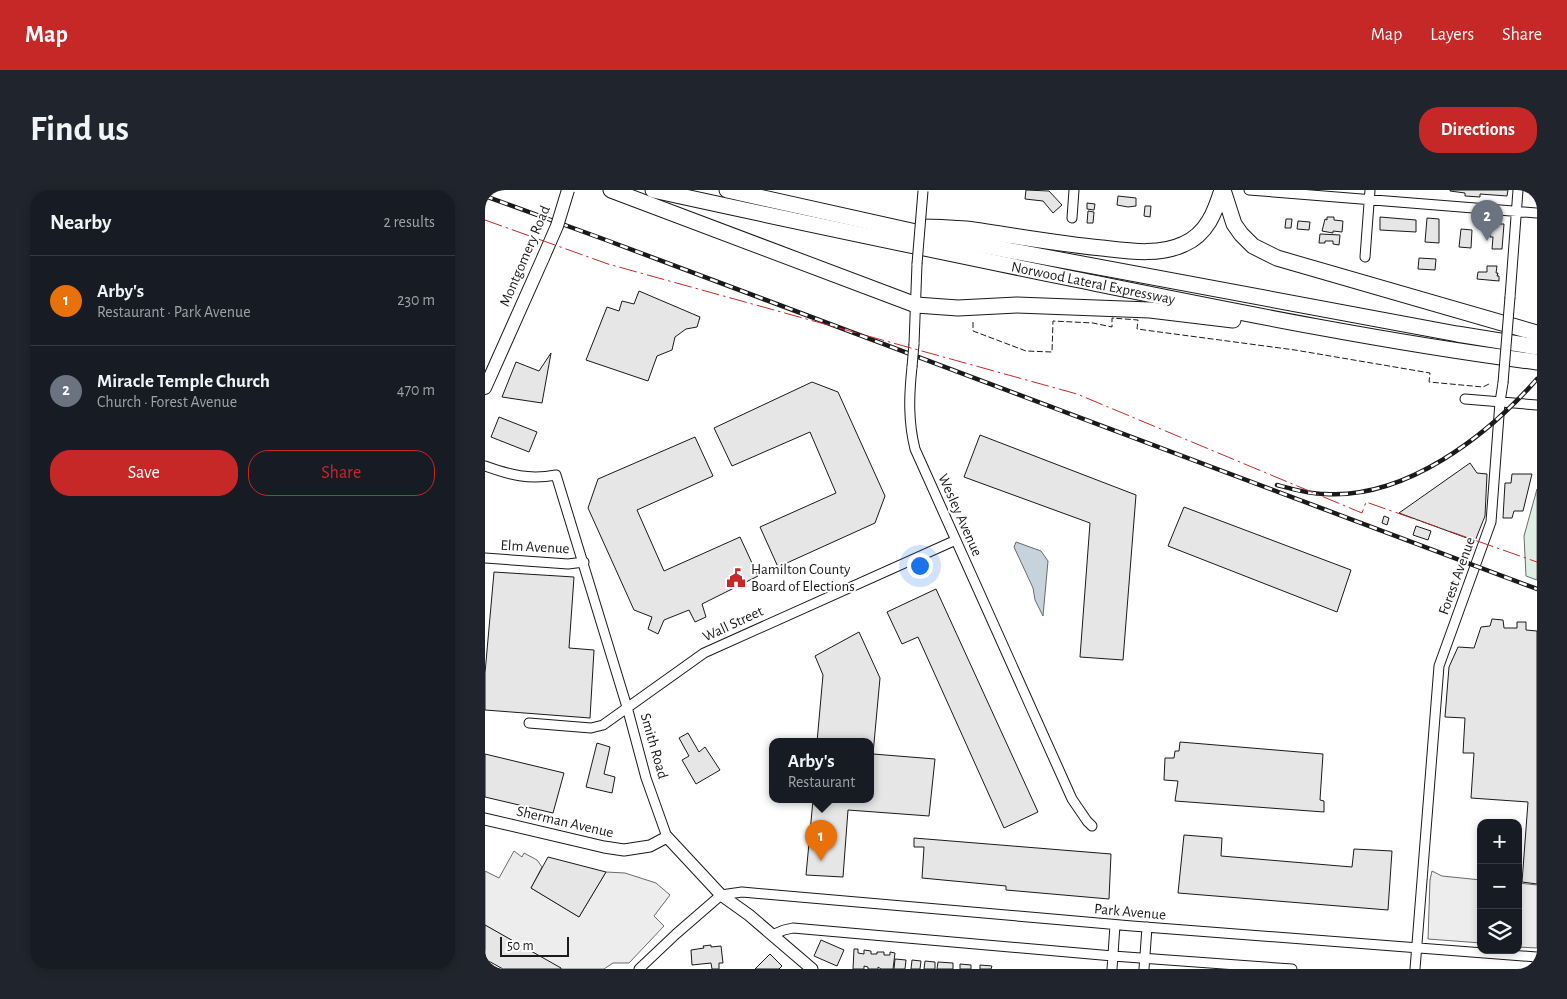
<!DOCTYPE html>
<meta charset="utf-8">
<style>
body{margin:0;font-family:"Alegreya Sans",sans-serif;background:#20242c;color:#f1f3f6}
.controls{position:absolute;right:15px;bottom:15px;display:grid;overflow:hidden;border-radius:10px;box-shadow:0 2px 8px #0003}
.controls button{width:45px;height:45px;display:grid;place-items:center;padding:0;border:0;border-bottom:1px solid #363941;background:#171b24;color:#f1f3f6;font:25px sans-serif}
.scale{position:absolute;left:15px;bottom:12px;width:69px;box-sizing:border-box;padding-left:5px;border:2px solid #1a1a1a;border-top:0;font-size:14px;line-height:18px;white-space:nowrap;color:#1a1a1a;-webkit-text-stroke:4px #fff;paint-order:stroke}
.you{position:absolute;left:434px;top:375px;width:18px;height:18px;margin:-12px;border:4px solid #fff;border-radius:50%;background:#1a73e8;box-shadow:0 0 0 8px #1a73e833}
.badge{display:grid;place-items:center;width:32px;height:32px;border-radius:50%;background:#c62828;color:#fff;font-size:16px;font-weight:700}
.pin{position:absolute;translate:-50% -41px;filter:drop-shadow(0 1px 2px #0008)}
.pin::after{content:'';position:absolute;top:26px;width:18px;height:15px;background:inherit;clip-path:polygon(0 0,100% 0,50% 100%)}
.popup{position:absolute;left:284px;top:548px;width:105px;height:65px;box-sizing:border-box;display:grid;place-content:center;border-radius:10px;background:#171b24;filter:drop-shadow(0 1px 4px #0005);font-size:16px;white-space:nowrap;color:#9ea1a6}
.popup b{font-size:19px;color:#f1f3f6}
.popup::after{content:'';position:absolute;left:50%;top:100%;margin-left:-10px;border:10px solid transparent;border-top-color:#171b24}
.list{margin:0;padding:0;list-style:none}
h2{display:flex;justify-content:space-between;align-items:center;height:65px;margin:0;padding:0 20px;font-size:21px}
h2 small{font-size:16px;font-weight:400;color:#9ea1a6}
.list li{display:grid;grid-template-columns:32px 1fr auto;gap:15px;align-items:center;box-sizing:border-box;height:90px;padding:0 20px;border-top:1px solid #363941}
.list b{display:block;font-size:19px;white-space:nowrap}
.list p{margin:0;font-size:16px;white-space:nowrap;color:#9ea1a6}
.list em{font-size:16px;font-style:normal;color:#9ea1a6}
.actions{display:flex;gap:10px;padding:15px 20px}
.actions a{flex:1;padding:11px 0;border:1px solid #c62828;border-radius:20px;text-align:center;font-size:18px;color:#c62828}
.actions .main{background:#c62828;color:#fff}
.icon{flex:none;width:28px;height:28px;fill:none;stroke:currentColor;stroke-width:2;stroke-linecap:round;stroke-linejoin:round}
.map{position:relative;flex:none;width:1052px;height:779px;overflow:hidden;border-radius:20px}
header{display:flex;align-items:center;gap:30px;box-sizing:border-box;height:70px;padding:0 25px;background:#c62828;color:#fff}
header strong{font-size:24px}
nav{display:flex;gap:28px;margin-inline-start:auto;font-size:18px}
.intro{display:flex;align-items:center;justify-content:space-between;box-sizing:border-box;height:120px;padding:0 30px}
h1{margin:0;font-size:35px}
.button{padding:12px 22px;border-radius:20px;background:#c62828;color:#fff;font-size:18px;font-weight:700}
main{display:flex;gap:30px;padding:0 30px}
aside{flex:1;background:#171b24;border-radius:20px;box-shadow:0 2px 8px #0003}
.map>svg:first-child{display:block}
</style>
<header>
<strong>Map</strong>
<nav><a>Map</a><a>Layers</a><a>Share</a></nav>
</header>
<div class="intro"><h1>Find us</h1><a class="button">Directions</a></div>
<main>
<aside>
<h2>Nearby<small>2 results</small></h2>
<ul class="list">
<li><span class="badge" style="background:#e8710a">1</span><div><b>Arby's</b><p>Restaurant · Park Avenue</p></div><em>230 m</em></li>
<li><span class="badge" style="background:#6b7280">2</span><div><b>Miracle Temple Church</b><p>Church · Forest Avenue</p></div><em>470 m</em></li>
</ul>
<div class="actions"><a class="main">Save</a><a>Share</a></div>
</aside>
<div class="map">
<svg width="1052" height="779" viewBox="0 0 1052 779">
<rect width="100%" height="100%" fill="#fff"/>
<!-- green -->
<path fill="#e0efe3" stroke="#6a6a6a" d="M1052,299V390L1041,386L1039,346Z"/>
<!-- parking -->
<path fill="#ededed" stroke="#6a6a6a" d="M29,661L37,667L39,663L52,670L57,677L46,698L94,727L121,682L140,683L171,693L185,705L169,726L179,736L144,773H128L119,779H76L0,735V681L14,688Z
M947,681L957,686L996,690V753L943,749L945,690Z
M1033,693L1052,695V758L1033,757Z"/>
<!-- water -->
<path fill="#c6d2dc" stroke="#6a6a6a" d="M531,352L556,361L563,371L558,426L550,410L548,398L529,357Z"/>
<!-- building -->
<path fill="#e6e6e6" stroke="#1a1a1a" d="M541,0L564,1L577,15L568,23L558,11L540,9Z
M965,0H1023L1022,6L995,4V7L980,6V3L965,1Z
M633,6L651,8V16L643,17L632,15Z
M602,13L610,14L609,20L602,19Z
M660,16H666L665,27L659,26Z
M603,21L609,22L608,33H602Z
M842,27H849V30L858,31L857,42L848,41V43L837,41L840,29L842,30Z
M895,27L931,30V42L895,40Z
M942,28L954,29V53L940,52Z
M801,29H807L806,38H800Z
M813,31L825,32L824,40L812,39Z
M1009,34H1019L1017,59H1007L1008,47H1005V39L1009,40Z
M976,39L987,40L986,58L974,57Z
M835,44L855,45L854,55L848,54V51H840V53H834Z
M934,68L951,69L950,80L933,79Z
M1002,76H1012L1011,83H1013L1012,86H1014V91L992,89L993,82H1002Z
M154,101L215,127L212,137L201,139L190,147L187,160L172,166L163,191L101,170L122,117L134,121L137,111L149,114Z
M66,163L57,213L17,207L31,172L54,181Z
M327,192L353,202L400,306L390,333L293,377L275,337L351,303L325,242L247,276L229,238Z
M14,227L52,242L44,262L6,247Z
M495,245L651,305L638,470L595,467L605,333L479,287Z
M210,247L228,286L152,320L179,381L255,347L273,386L217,414L221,427L210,432L204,420L179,430L173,444L163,439L167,427L149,420L103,318L113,289Z
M985,273L992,283L1002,284L1000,326L990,351L914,323Z
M1027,284H1047L1038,321H1029L1027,328H1018L1020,293H1026Z
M699,317L866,380L852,422L683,356Z
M899,326L904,328L902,335L897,333Z
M931,336L946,341L943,350L928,345Z
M9,382L89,387L84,458L109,460L105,528L0,520V483Z
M451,399L553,622L519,638L433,447L417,454L402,422Z
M1007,429L1018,430L1019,438H1032V432H1041V440L1052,441V694L1037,692L1043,612L986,608L989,563H978L980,528L960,527L964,477L973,457L989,458L996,437L1005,436Z
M374,442L395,488L388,564L450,569L444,626L363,620L358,687L321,685L328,610H385V552H332L338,485L330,466Z
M203,543L214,562L220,557L235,580L211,594L197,570L204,566L194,548Z
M695,552L838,564L835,610L839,611V622L690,611L693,591L679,590L680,568H689L690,561H694Z
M112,553L125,557L119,584L130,587L127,603L101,597Z
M0,564L79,583L68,623L0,607Z
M699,645L737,648L736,666L867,677L869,659L907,661L903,720L693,703Z
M429,648L626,664L624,709L521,700V696L437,688L439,657H429Z
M63,667L121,682L94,727L46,698Z
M0,735L76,778V779H18L0,769Z
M336,750L359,760L352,776L329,766Z
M226,755V757L236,756L238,773H234V779H227L226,773L207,775L206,760L219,758L218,756Z
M369,759H373V763L379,764V760L386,761V764H392V762H399V765H405V762L410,763L408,779H396L393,777V779H383V777L379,776V779H368Z
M285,764L297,776L294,779H270Z
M410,769L421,770L420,779H409Z
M427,770L436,771L435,779H426Z
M440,771L450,772V779H439Z
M453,772L468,773V779H452Z
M475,774L486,775V779H475Z
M495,775L507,776L506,779H495Z"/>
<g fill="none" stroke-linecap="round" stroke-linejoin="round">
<!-- minor casing -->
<g stroke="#1a1a1a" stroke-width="11">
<path id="minor" d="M764,0L1052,23
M587,28L589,0
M880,67L885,0
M1025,107L1033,0
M429,154L432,74
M427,177C424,205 423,231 430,259L587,609L602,631L607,636
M980,209L1052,215
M0,276C25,285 44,290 71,285L142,517L161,588L182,647
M0,368L83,374L99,372
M44,533L106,538L118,535L219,463L471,350
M287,745L299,740L308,738L628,766L807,779
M154,779L191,744L236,705L257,702L647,736L1052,767
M627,779L630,735
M659,779L662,737
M930,779L954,476L1006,332L1015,212L1018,193"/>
</g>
<!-- secondary casing -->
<g stroke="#1a1a1a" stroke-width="13">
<path id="secondary" d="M0,629L119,657L139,660L165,656L182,647L236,705L264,725L327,779"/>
</g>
<!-- primary casing -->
<g stroke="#1a1a1a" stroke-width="14">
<path id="primary" d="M0,198L58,68"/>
</g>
<!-- motorway casing -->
<g stroke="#1a1a1a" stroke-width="17">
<g id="motorway">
<path d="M126,0L431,115L473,118L532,115L665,120L748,130"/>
<path id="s1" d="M168,0C308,31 448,60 589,89C742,120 897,152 1052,172"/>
<path d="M242,0L458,48L972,144L1052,157"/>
<path d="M738,0L749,34L756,44L768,56L792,68L1052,143"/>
<path d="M439,37C453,37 467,38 481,39C526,45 571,54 617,58C643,61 674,66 699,54C722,44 730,22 737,0"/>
</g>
</g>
<!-- minor -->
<use href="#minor" stroke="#fff" stroke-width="9"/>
<!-- secondary -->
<use href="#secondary" stroke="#fff" stroke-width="11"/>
<!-- primary -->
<use href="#primary" stroke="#fff" stroke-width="12"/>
<!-- motorway -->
<use href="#motorway" stroke="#fff" stroke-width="15"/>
<!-- rail casing -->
<g stroke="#1a1a1a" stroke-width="4.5">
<path id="rail" d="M0,6L121,50L1052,399
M792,295C807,299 824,304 840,304C921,309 1002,246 1052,189"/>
</g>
<!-- rail -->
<use href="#rail" stroke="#fff" stroke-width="2.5" stroke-dasharray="8" stroke-linecap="butt"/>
<!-- minor-bridge casing -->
<g stroke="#1a1a1a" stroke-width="11" stroke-linecap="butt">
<path id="minor-bridge" d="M432,74L438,1
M427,177L429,154
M1018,193L1025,107"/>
</g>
<!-- primary-bridge casing -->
<g stroke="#1a1a1a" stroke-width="14" stroke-linecap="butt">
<path id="primary-bridge" d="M58,68L72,36L83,0"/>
</g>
<!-- minor-bridge -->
<use href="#minor-bridge" stroke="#fff" stroke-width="9"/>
<!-- primary-bridge -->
<use href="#primary-bridge" stroke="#fff" stroke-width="12"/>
<!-- fence -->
<path stroke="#1a1a1a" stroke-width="1" stroke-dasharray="6 2.5" stroke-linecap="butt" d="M488,132V141L541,161L567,162L568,131L608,133L627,137V128L653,130L652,139L810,160L945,183L944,192L998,197L1006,193"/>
<!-- power -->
<path stroke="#c62828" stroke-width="1" stroke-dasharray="18 4 2.5 4" stroke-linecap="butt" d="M0,30L123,74L592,204L877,323L881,312L1052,372"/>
</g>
<!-- icons -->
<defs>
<g id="civic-bare" transform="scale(1.5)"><path d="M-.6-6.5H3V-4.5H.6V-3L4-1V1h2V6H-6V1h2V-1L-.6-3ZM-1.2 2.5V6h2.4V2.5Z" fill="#c62828" stroke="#fff" stroke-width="2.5" paint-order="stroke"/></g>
</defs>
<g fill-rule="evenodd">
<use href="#civic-bare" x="251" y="388"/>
</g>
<g text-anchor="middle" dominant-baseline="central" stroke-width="4" stroke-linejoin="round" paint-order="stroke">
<!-- street labels -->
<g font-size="15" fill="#1a1a1a" stroke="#fff">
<text transform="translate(40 66) rotate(-67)">Montgomery Road</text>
<text stroke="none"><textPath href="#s1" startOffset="450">Norwood Lateral Expressway</textPath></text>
<text transform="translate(475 325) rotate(66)">Wesley Avenue</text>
<text transform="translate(50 357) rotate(3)">Elm Avenue</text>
<text transform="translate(972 386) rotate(-70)">Forest Avenue</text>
<text transform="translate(248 434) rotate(-25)">Wall Street</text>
<text transform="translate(169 556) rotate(74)">Smith Road</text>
<text transform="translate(80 632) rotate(13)">Sherman Avenue</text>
<text transform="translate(645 722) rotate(5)">Park Avenue</text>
</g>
<!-- poi labels -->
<g font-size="15" fill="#1a1a1a" stroke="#fff" text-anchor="start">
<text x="266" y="379">Hamilton County<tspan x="266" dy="17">Board of Elections</tspan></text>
</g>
</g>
</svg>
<div class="controls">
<button>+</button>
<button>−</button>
<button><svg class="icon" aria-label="layers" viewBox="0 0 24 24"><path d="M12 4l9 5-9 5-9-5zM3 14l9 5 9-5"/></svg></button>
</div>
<div class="scale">50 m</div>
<div class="you"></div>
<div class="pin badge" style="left:336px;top:671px;background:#e8710a">1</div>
<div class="popup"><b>Arby's</b>Restaurant</div>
<div class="pin badge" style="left:1002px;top:51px;background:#6b7280">2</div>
</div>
</main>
